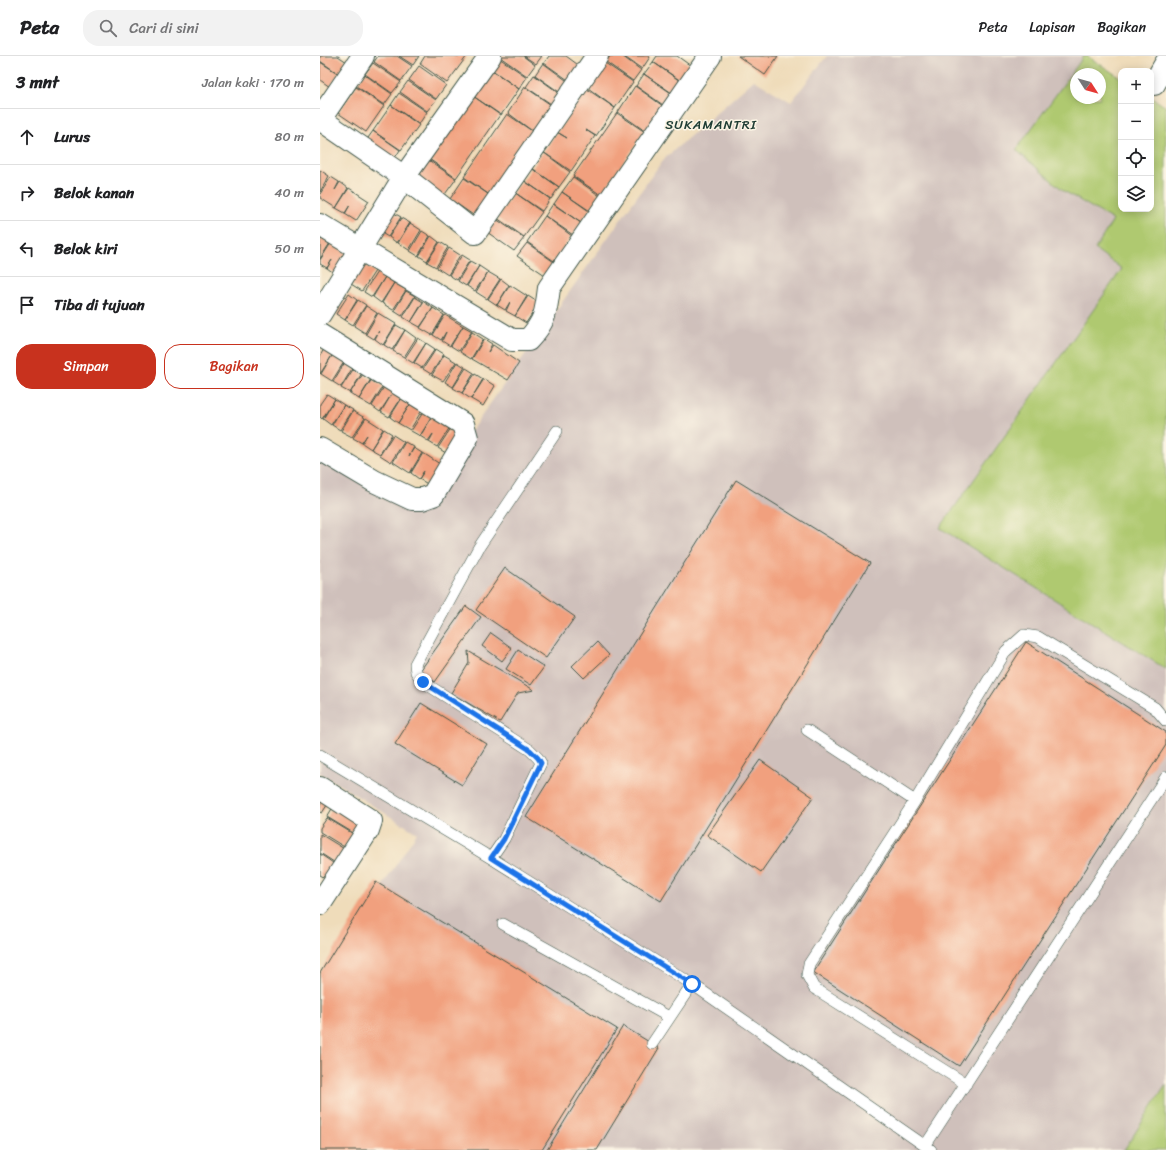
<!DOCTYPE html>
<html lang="id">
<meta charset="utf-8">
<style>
body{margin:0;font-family:Sriracha,sans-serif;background:#f2f2f2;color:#202124}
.controls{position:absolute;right:12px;top:12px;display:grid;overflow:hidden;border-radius:8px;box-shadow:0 2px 10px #0003}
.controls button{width:36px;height:36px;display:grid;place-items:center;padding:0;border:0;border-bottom:1px solid #e0e0e0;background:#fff;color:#202124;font:20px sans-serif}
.compass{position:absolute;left:750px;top:12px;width:36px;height:36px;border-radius:50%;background:#fff;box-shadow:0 2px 10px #0003;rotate:126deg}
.stop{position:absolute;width:12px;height:12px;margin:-9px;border:3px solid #1a73e8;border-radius:50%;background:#fff}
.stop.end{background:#1a73e8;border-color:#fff;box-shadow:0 1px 4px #0008}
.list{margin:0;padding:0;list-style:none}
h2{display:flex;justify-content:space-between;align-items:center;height:52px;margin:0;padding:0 16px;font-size:17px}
h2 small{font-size:13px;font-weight:400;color:#757577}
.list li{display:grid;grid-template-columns:26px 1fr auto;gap:12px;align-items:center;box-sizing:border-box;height:56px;padding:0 16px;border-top:1px solid #e0e0e0}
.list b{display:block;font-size:15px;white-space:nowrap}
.list em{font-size:13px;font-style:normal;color:#757577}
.actions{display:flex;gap:8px;padding:12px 16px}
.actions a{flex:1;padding:9px 0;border:1px solid #c8321e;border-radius:16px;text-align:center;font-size:14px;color:#c8321e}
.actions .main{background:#c8321e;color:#fff}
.icon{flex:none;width:22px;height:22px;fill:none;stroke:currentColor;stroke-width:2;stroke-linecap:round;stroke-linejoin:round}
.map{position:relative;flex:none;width:846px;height:1094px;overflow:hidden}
header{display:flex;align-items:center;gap:24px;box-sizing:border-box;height:56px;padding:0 20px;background:#fff;border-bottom:1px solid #e0e0e0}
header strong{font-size:19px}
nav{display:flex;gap:22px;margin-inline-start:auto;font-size:14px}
.search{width:280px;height:36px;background:#f2f2f2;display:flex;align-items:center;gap:10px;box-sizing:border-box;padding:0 14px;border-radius:16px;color:#757577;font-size:15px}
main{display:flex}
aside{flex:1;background:#fff}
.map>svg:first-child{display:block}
</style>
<header>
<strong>Peta</strong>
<div class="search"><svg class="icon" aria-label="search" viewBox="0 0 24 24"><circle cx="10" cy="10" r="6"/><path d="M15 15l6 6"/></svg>Cari di sini</div>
<nav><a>Peta</a><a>Lapisan</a><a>Bagikan</a></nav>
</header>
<main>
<aside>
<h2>3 mnt<small>Jalan kaki · 170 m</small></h2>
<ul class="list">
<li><svg class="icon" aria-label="ahead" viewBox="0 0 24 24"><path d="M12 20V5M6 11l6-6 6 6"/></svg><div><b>Lurus</b></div><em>80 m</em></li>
<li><svg class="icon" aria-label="right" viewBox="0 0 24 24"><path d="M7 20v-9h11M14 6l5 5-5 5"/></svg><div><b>Belok kanan</b></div><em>40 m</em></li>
<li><svg class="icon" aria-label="left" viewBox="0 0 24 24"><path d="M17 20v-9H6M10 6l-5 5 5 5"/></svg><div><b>Belok kiri</b></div><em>50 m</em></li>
<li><svg class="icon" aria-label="arrive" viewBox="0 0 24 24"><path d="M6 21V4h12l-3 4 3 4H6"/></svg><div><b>Tiba di tujuan</b></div></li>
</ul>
<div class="actions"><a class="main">Simpan</a><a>Bagikan</a></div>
</aside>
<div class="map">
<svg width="846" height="1094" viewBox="0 0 846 1094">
<rect width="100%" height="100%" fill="#fcf5e5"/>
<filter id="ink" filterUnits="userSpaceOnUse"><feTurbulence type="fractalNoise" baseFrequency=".025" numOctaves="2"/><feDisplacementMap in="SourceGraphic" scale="8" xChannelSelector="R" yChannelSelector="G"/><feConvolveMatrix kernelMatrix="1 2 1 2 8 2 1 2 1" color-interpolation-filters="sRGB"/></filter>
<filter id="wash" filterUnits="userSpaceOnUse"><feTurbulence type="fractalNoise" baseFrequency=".012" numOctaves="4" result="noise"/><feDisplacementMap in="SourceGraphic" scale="16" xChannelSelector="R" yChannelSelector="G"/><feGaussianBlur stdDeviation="0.9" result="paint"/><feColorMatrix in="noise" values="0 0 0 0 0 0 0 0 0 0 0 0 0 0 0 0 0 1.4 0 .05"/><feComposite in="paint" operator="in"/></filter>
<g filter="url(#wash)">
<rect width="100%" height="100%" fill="#efdcba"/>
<!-- industrial -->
<path fill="#cfc0bb" d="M507,0H764L696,94L744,135L794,165L802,213L620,472L846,613V1029L804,1094H0V924L97,777L0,717V402L92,458L343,104L434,24L471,46Z"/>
<!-- green -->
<path fill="#afc96f" stroke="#678352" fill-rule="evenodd" d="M764,0H767L801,22V153H831V41L846,51V613L620,472L802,213L775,193L793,164L744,135L696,94ZM756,18H780V42H756Z
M846,1029V1094H804Z"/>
<g id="blocks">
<!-- building -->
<path fill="#f1a07e" d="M0,0H18L27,6L19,18L0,5Z
M58,0H77L92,10L81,25L54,6Z
M79,0H99L93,9Z
M105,0H147L127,27L100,8Z
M181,0H203L215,9L207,20L180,1Z
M204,0H222L216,8Z
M229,0H246L261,11L251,26L224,7Z
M290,0H302L321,14L313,25L286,6Z
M303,0H328L330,1L322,13Z
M337,0H357L371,10L361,25L333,6Z
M418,0H458L445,19Z
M179,2L207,21L199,33L171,13Z
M0,6L19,18L10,31L0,24Z
M333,6L360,25L352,37L324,18Z
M53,7L81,26L72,37L45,18Z
M223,7L250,27L242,38L215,19Z
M285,7L313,26L295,52L268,32Z
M99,10L126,29L116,43L89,24Z
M171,14L199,33L181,59L153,40Z
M44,18L72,38L64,49L36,30Z
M324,18L351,37L343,49L316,30Z
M214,19L242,39L234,50L206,31Z
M88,25L116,44L107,55L80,36Z
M315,30L343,50L325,75L298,56Z
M36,31L64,50L46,76L18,57Z
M205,31L234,51L215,77L188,57Z
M267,33L295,52L276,80L266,74L275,80L251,115L223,96L237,76L247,82L237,76Z
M79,37L107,56L99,68L71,49Z
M153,40L180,59L136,122L109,103Z
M71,49L99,69L81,94L53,75Z
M297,57L325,76L281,139L253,120Z
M187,58L215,77L171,140L144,121Z
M53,75L80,94L71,108L43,89Z
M223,96L250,116L239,131L212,112Z
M107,103L136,123L123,141L95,121Z
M211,112L239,131L231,143L203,124Z
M0,114L9,120L0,136Z
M11,121L19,126L15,134L20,126L28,132L16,152L0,142V138Z
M253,121L280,140L270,155L242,136Z
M144,122L171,140L156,161L130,143Z
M203,124L230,143L222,155L194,136Z
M29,132L49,145L36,165L25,158L30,149L25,157L16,152Z
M194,136L222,156L204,181L177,162Z
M242,136L269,155L261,167L234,148Z
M233,148L261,167L253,179L225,160Z
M72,156L81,161L68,181L60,176Z
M225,160L252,180L234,205L207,186Z
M81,162L90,167L77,187L69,181Z
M176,163L204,182L194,195L167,176Z
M90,167L101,174L89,194L78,187Z
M102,175L110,180L98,200L90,195Z
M111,180L119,186L107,205L99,200Z
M2,181L10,187L0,203V184Z
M120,186L128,191L116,211L107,206Z
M11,187L31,200L18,220L7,212L12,204L7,212L0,208V204Z
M207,187L234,206L225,219L197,200Z
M129,192L140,199L128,219L117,212Z
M142,199L150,204L137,224L129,219Z
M150,205L159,210L146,230L138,225Z
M43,208L55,215L42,235L31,228Z
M159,210L168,216L155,235L147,230Z
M57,216L65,221L52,241L44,236Z
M168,216L180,223L167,243L156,236Z
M65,221L74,227L61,247L53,241Z
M181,223L189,229L177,249L168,243Z
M74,227L86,234L73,254L62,247Z
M190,229L207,240L195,260L186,255L190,246L185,254L177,249Z
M86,235L95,240L82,260L74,255Z
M29,238L37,244L25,264L16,258Z
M208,240L219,247L206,267L195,260Z
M95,241L103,246L91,266L83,261Z
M38,244L46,249L33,269L25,264Z
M104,246L113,252L100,271L91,266Z
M46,250L57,257L45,277L34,270Z
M113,252L124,259L112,279L100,272Z
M58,257L76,268L63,289L55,283L59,275L54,283L46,278Z
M125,259L143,270L130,290L122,285L126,276L121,284L113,279Z
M76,269L85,274L72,294L64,289Z
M143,270L152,275L139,295L131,290Z
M85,274L96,282L84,301L73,295Z
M152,276L163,283L151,303L140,296Z
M98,282L106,287L93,307L85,302Z
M164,283L172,288L168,296L173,289L199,307L188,324L152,303Z
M106,287L115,293L102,312L94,307Z
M4,293L13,298L0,318V300Z
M116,293L124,298L111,318L103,313Z
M13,298L24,306L12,325L1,318Z
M124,299L136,306L123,325L112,319Z
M25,306L33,311L21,331L13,326Z
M137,306L145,311L133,331L125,326Z
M34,312L42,317L30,337L21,332Z
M146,312L154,317L142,337L133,332Z
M43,318L51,323L39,343L30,337Z
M155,318L163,323L151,343L142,337Z
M52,323L63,330L51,350L39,343Z
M164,323L175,330L163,350L151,343Z
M64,331L73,336L60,356L52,350Z
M73,336L82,341L69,361L61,356Z
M7,338L15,343L2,363L0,361V348Z
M82,342L91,347L78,367L70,361Z
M15,343L24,349L11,369L3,363Z
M91,347L102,354L90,374L78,367Z
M24,349L33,354L20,374L12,369Z
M33,355L45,362L32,381L21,375Z
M104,355L112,360L100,380L91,375Z
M113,360L130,371L117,391L109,386L113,378L108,385L100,380Z
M46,362L63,373L51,393L42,387L47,379L42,387L33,382Z
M131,372L142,379L129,399L118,392Z
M64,373L72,378L60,398L51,393Z
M73,379L84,386L71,406L60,399Z
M85,386L94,391L89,400L94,392L102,397L90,417L73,406Z
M103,397L123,410L111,430L99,423L104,415L99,423L91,417Z
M416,424L550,507L341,845L206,761Z
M185,512L255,561L226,602L156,554Z
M146,550L161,561L115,626L100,615Z
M171,577L192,592L182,605L162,590Z
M277,586L289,599L264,622L252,610Z
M706,586L846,676V689L639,1010L493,916Z
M198,594L224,611L211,629L186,613Z
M148,595L214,634L198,637L180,666L131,637L149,607Z
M101,647L167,688L142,729L75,688Z
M440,704L493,741L441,816L387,779Z
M0,736L11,743L2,757L0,756Z
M16,746L44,764L35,778L7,761Z
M7,762L35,779L26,792L0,776V772Z
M0,778L26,794L17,808L0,797Z
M0,798L16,809L7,823L0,819Z
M56,826L297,973L222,1094H0V917Z
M303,970L339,992L277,1094H227Z"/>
</g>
</g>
<g filter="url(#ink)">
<use href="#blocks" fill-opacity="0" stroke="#3e5548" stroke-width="1"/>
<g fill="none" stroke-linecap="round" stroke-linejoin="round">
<!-- lane casing -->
<g stroke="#3e5548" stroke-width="12">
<path id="lane" d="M487,674L595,745
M0,699L171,802L372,928L611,1094
M171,802L184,783L221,707L218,702L210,694L103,626L96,616L95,608L159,491L237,375
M183,868L349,961
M332,988L372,928
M646,1028L494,932L487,919L489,908L595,745L686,595L704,579L718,581L835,652L846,665
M605,1090L846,721"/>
</g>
<!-- street casing -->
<g stroke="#3e5548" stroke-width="24">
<path id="street" d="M834,28L846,7
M0,63L84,121L155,177L277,0
M0,63L43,0
M0,169L192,284H208C225,266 226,257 229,232L390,0
M0,258L84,121L170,0
M0,279L143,368L147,382L113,439L102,443H92L54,425L0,393
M0,732L51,765L48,774L0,848"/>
</g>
<!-- lane -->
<use href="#lane" stroke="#fff" stroke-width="11"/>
<!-- street -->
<use href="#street" stroke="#fff" stroke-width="22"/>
</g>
</g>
<g fill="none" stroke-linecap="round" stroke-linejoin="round" filter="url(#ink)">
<!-- route -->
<path stroke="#1a73e8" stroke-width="5" d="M103,626L210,694L218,702L221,707L184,783L171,802L372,928"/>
</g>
<g text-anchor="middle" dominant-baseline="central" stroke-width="3" stroke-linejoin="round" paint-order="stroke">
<!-- quarter labels -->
<g font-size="13" letter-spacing="1" fill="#1f3d34" stroke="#fcf5e5">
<text x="391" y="68">SUKAMANTRI</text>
</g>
</g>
</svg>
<div class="controls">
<button>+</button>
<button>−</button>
<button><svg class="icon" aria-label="locate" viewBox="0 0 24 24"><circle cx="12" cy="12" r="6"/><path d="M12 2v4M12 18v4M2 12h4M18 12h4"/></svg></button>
<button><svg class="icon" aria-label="layers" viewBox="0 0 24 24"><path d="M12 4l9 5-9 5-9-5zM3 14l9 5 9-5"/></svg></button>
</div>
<svg class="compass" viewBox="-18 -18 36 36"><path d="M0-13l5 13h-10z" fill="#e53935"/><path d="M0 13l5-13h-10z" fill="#757577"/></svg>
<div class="stop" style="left:372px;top:928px"></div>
<div class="stop end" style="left:103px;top:626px"></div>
</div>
</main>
